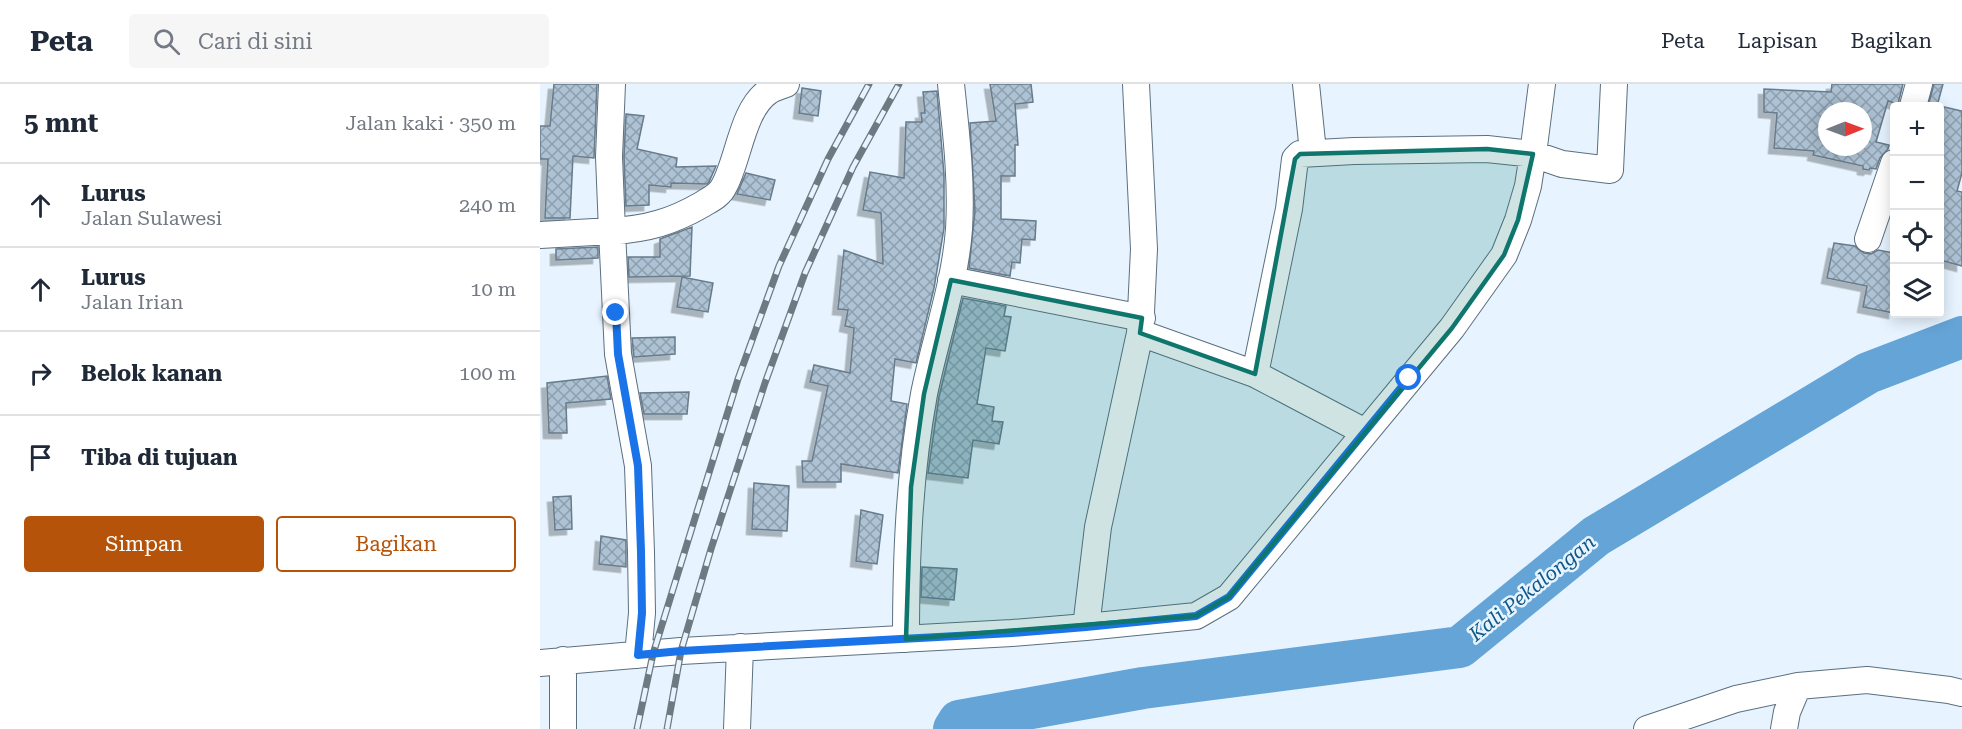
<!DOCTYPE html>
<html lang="id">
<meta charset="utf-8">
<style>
body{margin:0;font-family:"Roboto Serif",serif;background:#f6f6f7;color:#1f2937}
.controls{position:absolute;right:18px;top:18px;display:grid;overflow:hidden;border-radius:6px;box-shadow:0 3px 15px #0003}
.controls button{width:54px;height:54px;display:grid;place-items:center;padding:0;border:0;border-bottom:2px solid #e0e1e3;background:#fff;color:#1f2937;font:30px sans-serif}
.compass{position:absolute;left:1278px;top:18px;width:54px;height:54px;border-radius:50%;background:#fff;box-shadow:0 3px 15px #0003;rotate:89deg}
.stop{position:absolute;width:18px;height:18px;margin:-14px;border:4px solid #1a73e8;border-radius:50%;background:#fff}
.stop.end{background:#1a73e8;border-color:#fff;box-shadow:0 2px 6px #0008}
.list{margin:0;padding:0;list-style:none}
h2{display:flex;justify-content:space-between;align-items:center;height:78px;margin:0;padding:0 24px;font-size:26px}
h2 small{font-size:20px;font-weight:400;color:#747a83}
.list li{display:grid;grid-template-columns:39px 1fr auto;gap:18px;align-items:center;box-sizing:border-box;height:84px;padding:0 24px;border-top:2px solid #e0e1e3}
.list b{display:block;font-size:22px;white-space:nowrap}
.list p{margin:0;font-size:20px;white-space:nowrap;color:#747a83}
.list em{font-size:20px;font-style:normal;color:#747a83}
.actions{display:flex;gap:12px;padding:18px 24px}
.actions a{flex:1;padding:14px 0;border:2px solid #b45309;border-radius:6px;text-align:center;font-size:21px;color:#b45309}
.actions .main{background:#b45309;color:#fff}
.icon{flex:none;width:33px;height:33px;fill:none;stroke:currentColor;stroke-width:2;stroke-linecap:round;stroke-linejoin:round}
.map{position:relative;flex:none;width:1422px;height:645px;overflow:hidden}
header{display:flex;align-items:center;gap:36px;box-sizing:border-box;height:84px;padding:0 30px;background:#fff;border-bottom:2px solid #e0e1e3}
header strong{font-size:28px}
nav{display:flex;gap:33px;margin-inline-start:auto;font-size:21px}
.search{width:420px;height:54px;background:#f6f6f7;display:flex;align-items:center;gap:15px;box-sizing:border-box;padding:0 21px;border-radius:6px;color:#747a83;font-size:22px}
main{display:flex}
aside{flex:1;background:#fff}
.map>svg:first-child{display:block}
</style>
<header>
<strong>Peta</strong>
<div class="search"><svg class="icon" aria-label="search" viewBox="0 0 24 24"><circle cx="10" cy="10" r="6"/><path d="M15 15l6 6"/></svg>Cari di sini</div>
<nav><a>Peta</a><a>Lapisan</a><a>Bagikan</a></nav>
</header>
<main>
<aside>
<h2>5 mnt<small>Jalan kaki · 350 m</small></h2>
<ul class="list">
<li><svg class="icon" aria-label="ahead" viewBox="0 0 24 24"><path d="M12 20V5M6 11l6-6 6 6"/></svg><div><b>Lurus</b><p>Jalan Sulawesi</p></div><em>240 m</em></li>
<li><svg class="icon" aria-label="ahead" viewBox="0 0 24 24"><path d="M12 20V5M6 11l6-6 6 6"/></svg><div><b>Lurus</b><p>Jalan Irian</p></div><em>10 m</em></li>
<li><svg class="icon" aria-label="right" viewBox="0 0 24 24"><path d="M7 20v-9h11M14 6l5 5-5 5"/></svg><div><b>Belok kanan</b></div><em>100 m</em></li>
<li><svg class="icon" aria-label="arrive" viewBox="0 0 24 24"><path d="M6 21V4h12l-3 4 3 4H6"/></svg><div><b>Tiba di tujuan</b></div></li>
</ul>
<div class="actions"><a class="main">Simpan</a><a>Bagikan</a></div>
</aside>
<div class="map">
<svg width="1422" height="645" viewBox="0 0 1422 645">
<defs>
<pattern id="building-cross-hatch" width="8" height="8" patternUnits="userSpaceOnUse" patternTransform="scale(1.5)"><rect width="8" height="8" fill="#adc2d4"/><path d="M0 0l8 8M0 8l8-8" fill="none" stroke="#8d9fad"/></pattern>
<filter id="shadow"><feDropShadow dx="-5.5" dy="5.5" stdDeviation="0" flood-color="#0004"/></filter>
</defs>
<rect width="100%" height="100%" fill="#e7f4ff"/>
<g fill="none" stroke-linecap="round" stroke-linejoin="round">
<!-- river -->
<path stroke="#65a4d6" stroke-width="42" d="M414,645L419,637L603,604L920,563L1056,452L1328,289L1422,253"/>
</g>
<!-- building -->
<path fill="url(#building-cross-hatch)" stroke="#677b8b" stroke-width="1.5" fill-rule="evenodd" filter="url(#shadow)" d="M14,0H57L54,74L33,72L30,134H5L8,75H0V42H10Z
M450,0H491L493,18L475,20L478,61H475V92H461V135L496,137L495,156L482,155L480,179L472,178L470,192L429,184L435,127L430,39L456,37Z
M1292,0H1363L1358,20L1348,17L1336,58L1349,61L1348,65L1340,74L1336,85L1330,84L1329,86L1323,85V82L1273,71L1274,67L1234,64L1237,29L1224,28V5L1291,8ZM1287,27H1323V63H1287Z
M1394,0H1403L1397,22H1388Z
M262,4L281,7L278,32L259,29Z
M397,7L404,91V144L394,204L376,279L355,275L351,317L367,320L358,389L301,380V398H263L262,377H272L288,302L270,298L274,281L310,289L314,244L305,242L308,226L298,225L304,166L343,180L341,129L323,126L330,88L364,94L366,38H382L381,29H385L383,8Z
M1400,22L1422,27V89L1417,107L1422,108V182L1400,176Z
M86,30L104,32L97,65L137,74L136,83L176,82L169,98L167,100L131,99V103L109,101V121L86,122L84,73Z
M206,89L235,96L230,116L197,110Z
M152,143L150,192L89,193L88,173H120V155Z
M1294,159L1315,162L1324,169L1331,170L1338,166L1354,169V229L1323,223L1327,202L1287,194Z
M58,163V174L16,176V165Z
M142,193L173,199L168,228L137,223Z
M423,214L466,222L464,232L471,233L465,267L446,264L437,320L454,323L452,337L463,338L459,360L433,356L428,394L388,389L399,313Z
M135,253V270L94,273L92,254Z
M67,292L71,315L26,319L27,349H9L7,299Z
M149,308L147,330H104L100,309Z
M214,399L249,402L247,447L212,445Z
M31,412L32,445L15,446L13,413Z
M321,426L343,431L337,480L316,477Z
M61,452L86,456V483L59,480Z
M382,483L417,485L414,516L381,513Z"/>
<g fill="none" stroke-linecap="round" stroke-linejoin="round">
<!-- minor casing -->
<g stroke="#5b6f7f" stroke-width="28">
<path id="minor" d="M766,0L773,68
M1373,22L1379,0
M0,151L72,147L69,73L72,0
M1328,155L1354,79
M411,196L602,234
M600,249L715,290L825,348
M715,290L749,125L755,75L760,70L814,67L947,65L993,70L1022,80L1070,86L1074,0
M546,543L558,443L600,249L604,165L596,0
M366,555C366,473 369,391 384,310C395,255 415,201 419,145C422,97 416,48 411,0
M98,571L102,529L101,468L98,382L78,270L72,147C107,145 132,138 163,120C171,115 180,111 184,102C199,75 202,25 229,7C234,4 240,2 246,0
M23,576V645
M0,579L141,567L472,549L546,543L656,532L689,513L912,244L964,171L978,136L988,102L993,70L1002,0
M197,645L200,563
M1107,645L1196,615L1258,602L1327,596L1409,606L1422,609
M1244,645L1247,628L1258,602"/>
</g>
<!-- minor -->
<use href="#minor" stroke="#fff" stroke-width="26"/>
<!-- rail casing -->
<g stroke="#6e7981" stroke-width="7">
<path id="rail" d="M97,645L113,570L198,295L239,182L288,75L329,0
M127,645L141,567L171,465L225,299L265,189L313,83L359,0"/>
</g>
<!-- rail -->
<use href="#rail" stroke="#e7f4ff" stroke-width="4.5" stroke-dasharray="14" stroke-linecap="butt"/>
</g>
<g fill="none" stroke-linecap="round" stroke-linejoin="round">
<!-- route -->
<path stroke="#1a73e8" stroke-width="8" d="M76,229L78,270L98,382L101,468L102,529L98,571L141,567L472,549L546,543L656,532L689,513L869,294"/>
</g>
<!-- marked area -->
<path fill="#0f766e" fill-opacity="0.2" stroke="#0f766e" stroke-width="4.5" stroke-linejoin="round" d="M947,65L993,70L978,136L964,171L912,244L689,513L656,532L366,555L371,403L384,310L411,196L602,234L600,249L715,290L755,75L760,70Z"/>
<g text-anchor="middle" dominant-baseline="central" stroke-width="5" stroke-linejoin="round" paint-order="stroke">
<!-- water labels -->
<g font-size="20" font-style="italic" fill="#0f5888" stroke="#e7f4ff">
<text transform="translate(992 504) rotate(-39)">Kali Pekalongan</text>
</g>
</g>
</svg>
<div class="controls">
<button>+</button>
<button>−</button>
<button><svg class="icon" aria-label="locate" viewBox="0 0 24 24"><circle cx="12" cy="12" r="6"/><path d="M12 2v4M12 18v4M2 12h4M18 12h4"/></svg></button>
<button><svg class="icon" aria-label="layers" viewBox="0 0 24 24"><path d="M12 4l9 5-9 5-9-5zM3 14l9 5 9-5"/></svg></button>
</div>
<svg class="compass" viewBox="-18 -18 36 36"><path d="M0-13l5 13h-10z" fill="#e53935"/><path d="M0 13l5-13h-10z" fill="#747a83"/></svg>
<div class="stop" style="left:869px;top:294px"></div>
<div class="stop end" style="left:76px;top:229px"></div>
</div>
</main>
